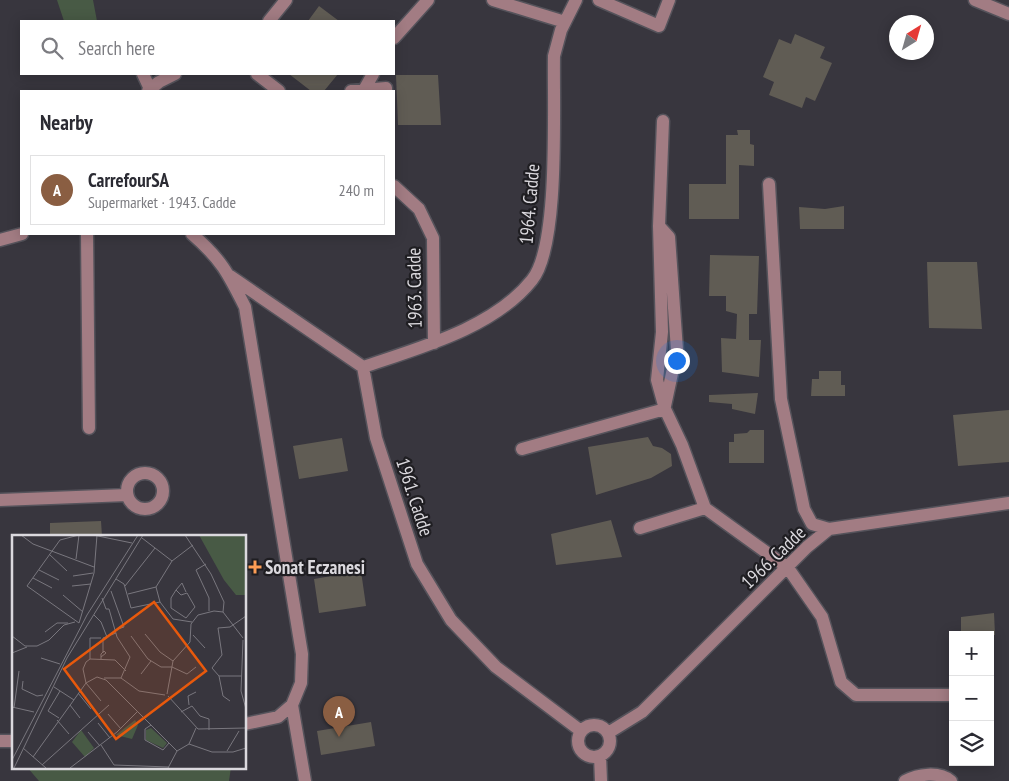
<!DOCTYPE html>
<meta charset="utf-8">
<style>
body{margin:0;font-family:"PT Sans Narrow",sans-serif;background:#f7f7f7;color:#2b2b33}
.controls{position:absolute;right:15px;bottom:15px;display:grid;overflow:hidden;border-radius:0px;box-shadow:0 2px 12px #0003}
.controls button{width:45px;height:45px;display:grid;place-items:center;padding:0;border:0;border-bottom:1px solid #e1e1e2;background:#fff;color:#2b2b33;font:25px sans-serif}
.compass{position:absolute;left:889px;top:15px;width:45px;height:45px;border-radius:50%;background:#fff;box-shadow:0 2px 12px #0003;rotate:37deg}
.you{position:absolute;left:676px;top:360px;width:18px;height:18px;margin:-12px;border:4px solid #fff;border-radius:50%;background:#1a73e8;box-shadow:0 0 0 8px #1a73e833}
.badge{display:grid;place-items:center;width:32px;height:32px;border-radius:50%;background:#8a5e42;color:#fff;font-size:16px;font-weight:700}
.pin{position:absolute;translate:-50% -41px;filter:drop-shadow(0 1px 2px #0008)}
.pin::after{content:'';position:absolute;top:26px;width:18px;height:15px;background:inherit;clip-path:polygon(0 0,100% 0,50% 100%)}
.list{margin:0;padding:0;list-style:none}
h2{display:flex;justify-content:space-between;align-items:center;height:65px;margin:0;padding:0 20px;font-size:21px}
h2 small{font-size:16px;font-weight:400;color:#7c7c81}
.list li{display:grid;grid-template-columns:32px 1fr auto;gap:15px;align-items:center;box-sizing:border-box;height:70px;margin:0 10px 10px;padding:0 10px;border:1px solid #e1e1e2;border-radius:0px}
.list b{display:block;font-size:19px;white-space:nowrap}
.list p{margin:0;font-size:16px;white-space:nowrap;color:#7c7c81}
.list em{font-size:16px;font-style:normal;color:#7c7c81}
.icon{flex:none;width:28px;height:28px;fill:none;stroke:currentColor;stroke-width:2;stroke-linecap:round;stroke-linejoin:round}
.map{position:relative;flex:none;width:1009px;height:781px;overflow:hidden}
.search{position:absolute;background:#fff;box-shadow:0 2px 12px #0003;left:20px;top:20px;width:375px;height:55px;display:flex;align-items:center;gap:12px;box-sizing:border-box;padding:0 18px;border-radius:0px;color:#7c7c81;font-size:19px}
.panel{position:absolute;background:#fff;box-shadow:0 2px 12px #0003;left:20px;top:90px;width:375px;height:145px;border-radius:0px}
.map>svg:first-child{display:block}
</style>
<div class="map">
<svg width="1009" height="781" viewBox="0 0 1009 781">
<rect width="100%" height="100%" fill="#38363e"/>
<!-- green -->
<path fill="#485a45" d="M57,0H93L97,21H64Z
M27,767H231L229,781H39Z"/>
<!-- building -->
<path fill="#605c54" d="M319,6L339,21H308Z
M795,34L825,47L820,58L832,63L815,101L806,97L802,108L769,95L774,82L763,77L779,39L791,44Z
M289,74H338L324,91H311Z
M396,75H438L441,125H398Z
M737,130H750V144L754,145V166L739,165V219H689V184H726V135H738Z
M844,206V229H800L799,207L825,209Z
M710,255L759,256L757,314H749V340H761L759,377L722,372L721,338L736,339L737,314L726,311V296H709Z
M927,262H977L982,329L929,328Z
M819,371H841V385H845V396H811L812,379H819Z
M758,393L755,414L732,409V404L709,402V395Z
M1009,410V462L958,466L953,415Z
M750,430H764V463H729V442H734V434L747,433Z
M648,437L653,446L662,448L671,454L672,466L651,478L596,495L588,447Z
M342,438L348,471L299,479L293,446Z
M611,520L622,557L556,565L551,534Z
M101,521L102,536H50V523Z
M361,571L366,606L319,613L314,579Z
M994,613L995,635H961V617Z
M371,722L375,746L321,755L317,731Z"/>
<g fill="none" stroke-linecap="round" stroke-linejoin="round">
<!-- minor casing -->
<g stroke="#55535b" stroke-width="15">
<path id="minor" d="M493,0L565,22
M599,0L659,26L669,0
M975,0L1009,14
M269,21L286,0
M394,38L428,0
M143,74L150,89
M257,74L279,91
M364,90L373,74
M148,91L159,82L175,74
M351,91L386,88V91
M663,121L659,226L662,332L657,380L665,409L682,445L705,508L788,568L822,617L841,682L856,695H953
M769,184L781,399L804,509L812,524L829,529
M394,186L419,209L433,238L434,343
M659,226L669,237L677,350L665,406
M87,234L89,428
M192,234C221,259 228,273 245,307L302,654L301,683L292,705L305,781
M0,240L22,234
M230,276L363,367L376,438L417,564L451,620L496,667L581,731
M363,367C419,348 494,328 532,280C560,246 553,104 554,56L561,30L576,0
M522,449L665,409
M127 491a18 18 0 1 1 36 0a18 18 0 1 1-36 0Z
M0,500L127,495
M640,528L705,508
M245,724L278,717L292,705
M578 741a16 16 0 1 1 32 0a16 16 0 1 1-32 0Z
M608,733L642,712L807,547L829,529L1009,503
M0,741H14
M600,756L601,781
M905,781C918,774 939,771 951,781"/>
</g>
<!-- minor -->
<use href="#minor" stroke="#a27c83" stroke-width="12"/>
</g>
<!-- markers -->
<path fill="#fd9d55" stroke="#1f1e22" stroke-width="2" d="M252.5 559.5h5v5h5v5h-5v5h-5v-5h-5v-5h5z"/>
<g text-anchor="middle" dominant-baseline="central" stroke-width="4.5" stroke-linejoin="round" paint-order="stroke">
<!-- street labels -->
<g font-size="19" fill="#dbd9de" stroke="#1f1e22">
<text transform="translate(529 204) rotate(-85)">1964. Cadde</text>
<text transform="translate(414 288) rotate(-91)">1963. Cadde</text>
<text transform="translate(415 497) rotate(72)">1961. Cadde</text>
<text transform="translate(773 557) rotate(-44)">1966. Cadde</text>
</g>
<!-- poi labels -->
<g font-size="19" font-weight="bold" fill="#dbd9de" stroke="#1f1e22" text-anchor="start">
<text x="265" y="567">Sonat Eczanesi</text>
</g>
</g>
<!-- overview -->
<g transform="translate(12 535)">
<rect width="234" height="234" fill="#38363e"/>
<path d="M187,0H234V60H224L212,45ZM123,185L126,190L120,204L104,200ZM139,193L155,208L151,213L134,205V195ZM69,195L82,213L73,222L60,207Z" fill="#485a45"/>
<path fill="none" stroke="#79777e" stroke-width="1" d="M9,0L21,9L82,32M67,0L48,5L15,51L67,88M81,0L120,8M173,0L199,39L212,67L211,77M130,3L160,26M37,19L55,36M64,24L67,0M194,29L184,35L197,63V76M27,35L47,45M61,41L81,38M21,43L40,53M104,44L112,49L119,73L148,67L144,52M60,51L79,49M113,51L143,13M164,55L169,60L175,58L183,72L174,83L159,73V63ZM164,55L170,48L174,57M99,56L112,92L103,95M116,59L144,52L160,26L181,10M51,60L71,77M90,63L94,74H97L105,102L118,122L109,143M148,67L161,84L180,87M82,80L89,87L95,102M67,88L82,38L85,0M33,97L45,88H56M133,99L148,117L161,126M181,100L193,113M0,101L13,111H25L37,105L52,90L63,87M119,101L136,124L149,132H160L175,139L184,132M231,105L229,156L234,174M0,118L15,112M91,118V103L104,98M29,123L48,129M78,124V103H89M89,124V119L92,116L94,118L89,122M129,139L139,126M207,141L211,161L218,166M230,141H207L200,133L210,120L206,93L218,92L234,81M92,143H109L127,156L153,160M11,146L10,154L25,161L31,160M42,152L62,165M66,158L79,174M155,159L161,126L178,107L179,89L186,80L202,76L211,77L231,103M156,161L186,194L234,193M89,166L74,148L71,134L74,127L78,124L103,125L114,136M58,170L68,183M177,170L176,161L184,157M0,172L22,177M2,173L7,136M169,177L180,171L188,181L197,184V195M96,179L109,194M47,183L36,176L48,156M45,185L57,199M86,188L98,203M139,190L133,194V205L151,215L157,208M76,197L88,211M177,209L200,217H221L234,213M177,209L184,193M89,210L102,230L157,232M11,213L34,233M215,216L227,196M21,222L74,148L85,142L94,145L165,216M0,225L75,80L126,0M30,230L97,170M2,233L55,123L131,0M58,233L105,197L125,177M156,233L165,216L177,209"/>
<path fill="#e8590c" fill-opacity="0.15" stroke="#e8590c" stroke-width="2.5" d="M142,67L194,136L104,204L52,134Z"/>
<rect width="234" height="234" fill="none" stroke="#dbd9de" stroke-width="2.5"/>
</g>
</svg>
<div class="controls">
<button>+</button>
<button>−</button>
<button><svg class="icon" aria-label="layers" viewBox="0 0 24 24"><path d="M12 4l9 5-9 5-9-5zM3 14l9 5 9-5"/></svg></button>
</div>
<svg class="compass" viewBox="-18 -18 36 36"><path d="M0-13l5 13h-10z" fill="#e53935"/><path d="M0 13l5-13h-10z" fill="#7c7c81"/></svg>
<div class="you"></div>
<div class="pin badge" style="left:339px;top:737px">A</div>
<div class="search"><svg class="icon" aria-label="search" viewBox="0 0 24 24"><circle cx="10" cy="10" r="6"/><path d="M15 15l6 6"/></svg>Search here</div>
<section class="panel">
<h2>Nearby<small></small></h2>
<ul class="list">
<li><span class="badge">A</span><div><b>CarrefourSA</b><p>Supermarket · 1943. Cadde</p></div><em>240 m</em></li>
</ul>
</section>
</div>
